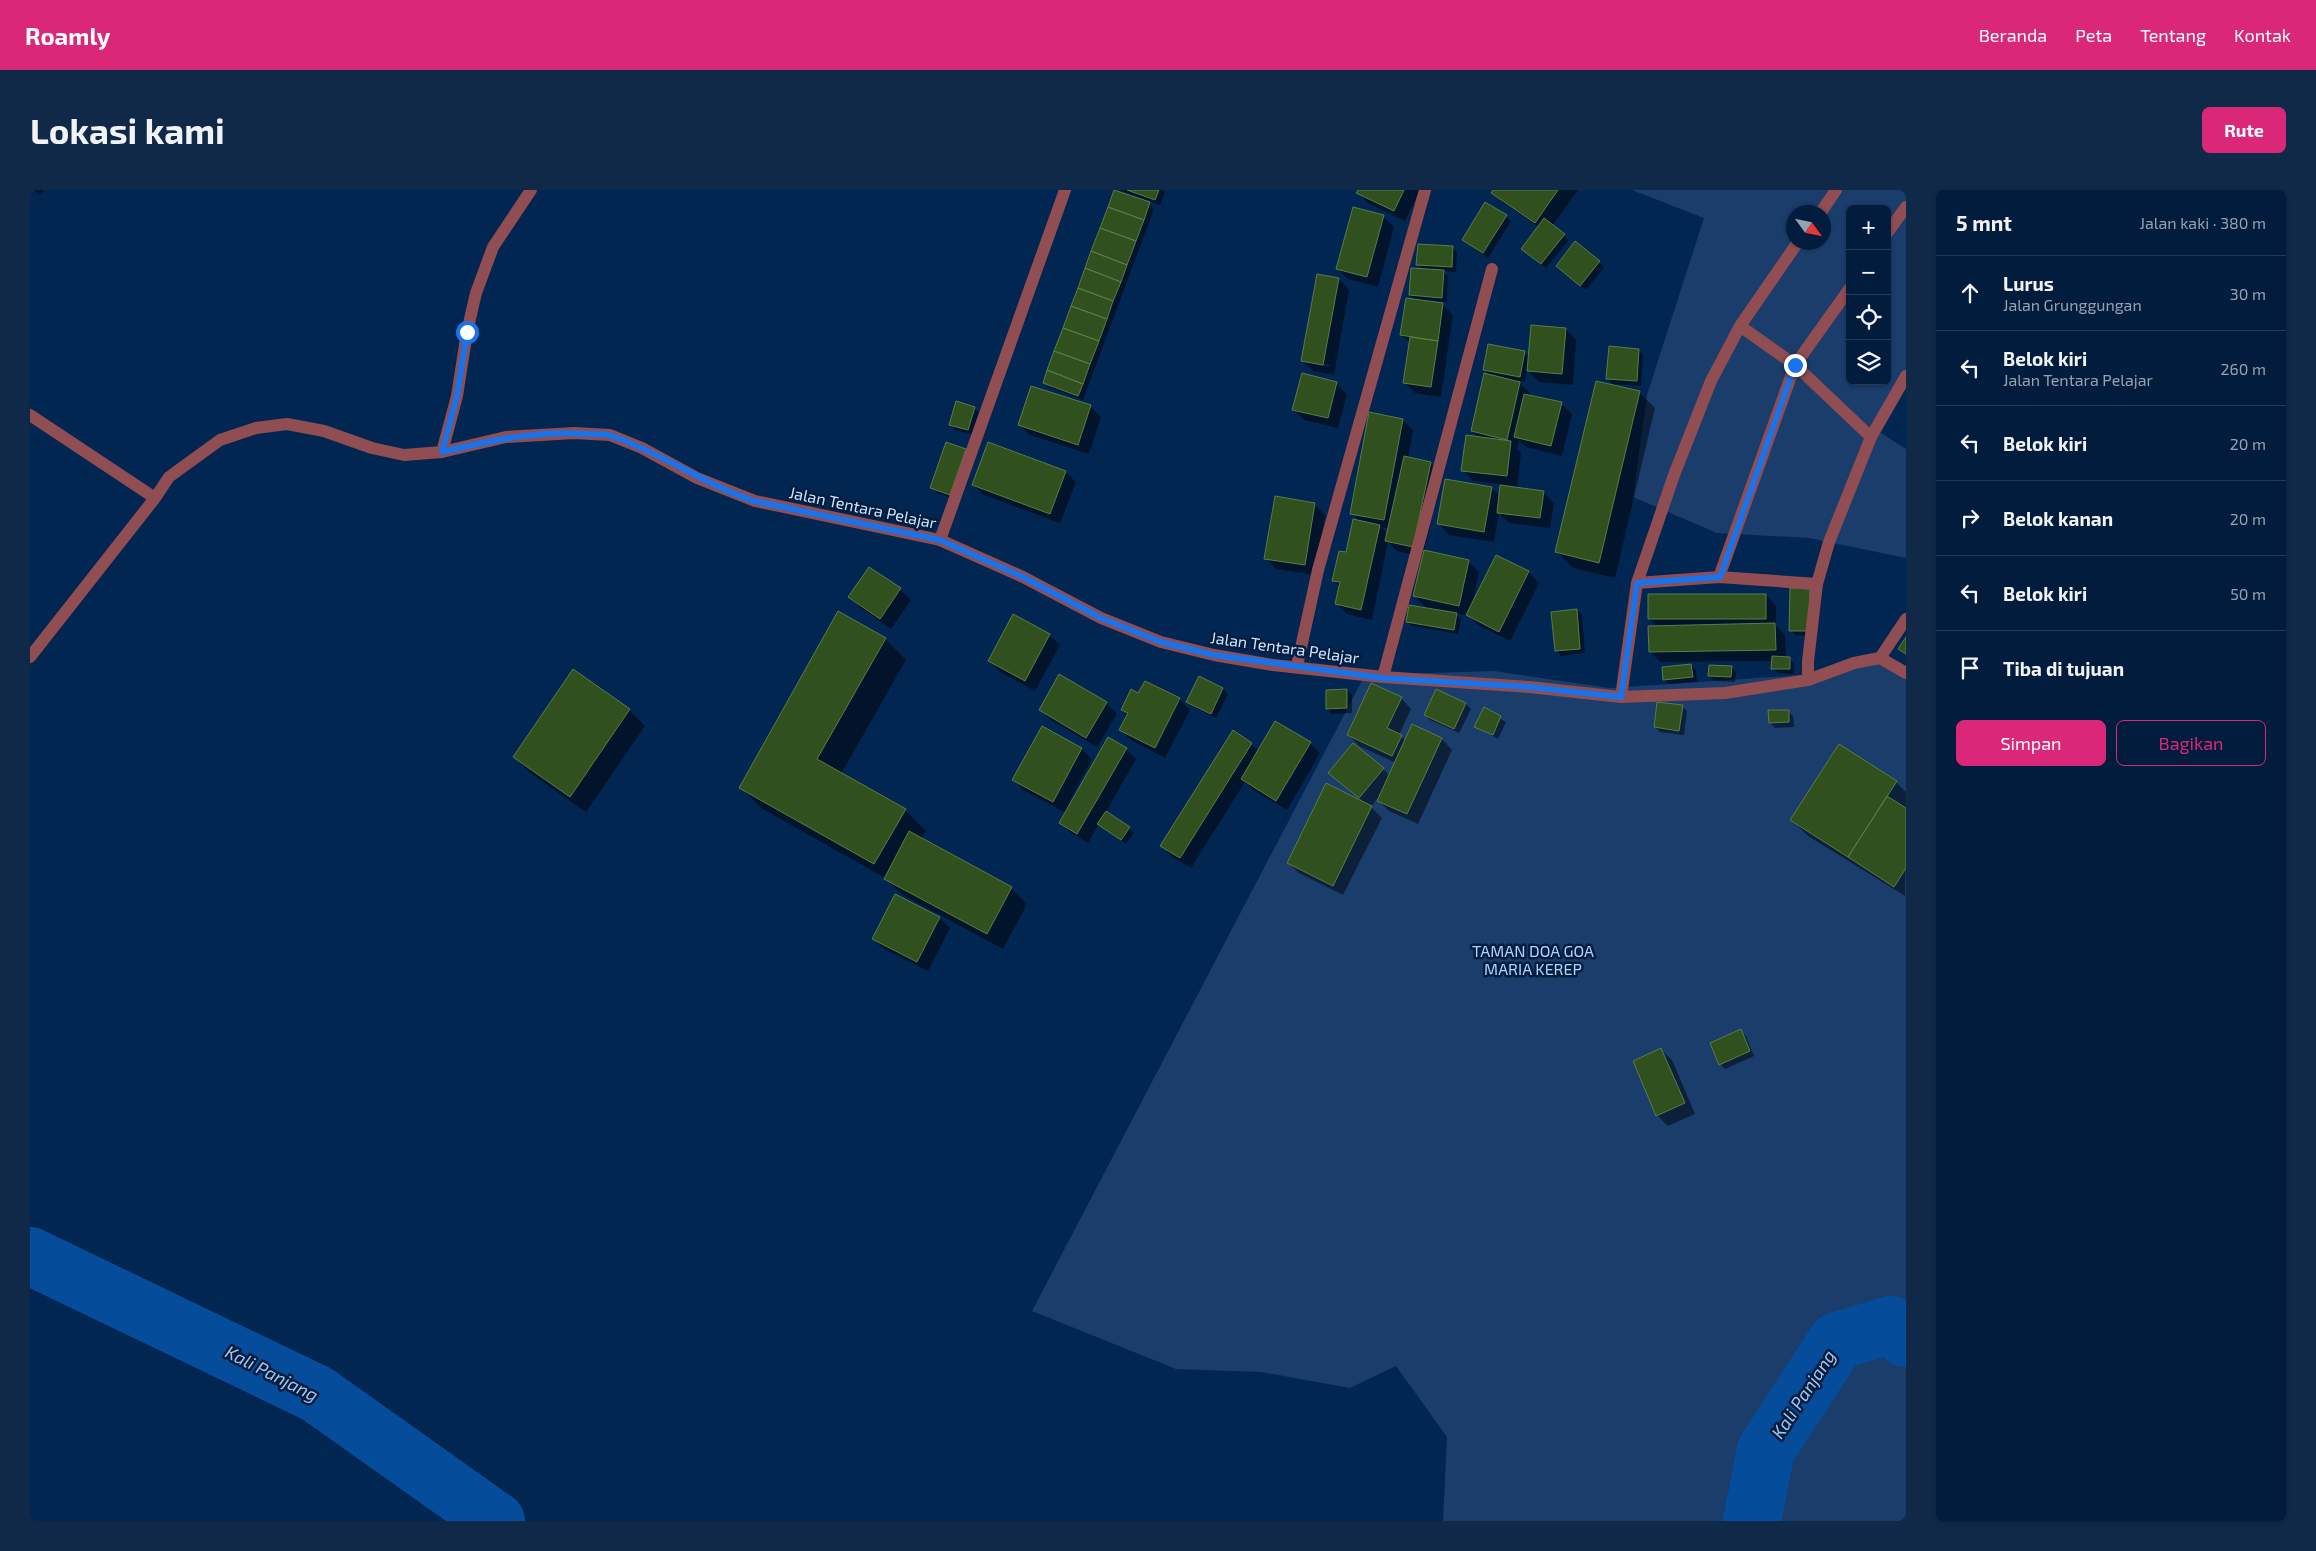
<!DOCTYPE html>
<html lang="id">
<meta charset="utf-8">
<style>
body{margin:0;font-family:"Exo 2",sans-serif;background:#102949;color:#f1f3f6}
.controls{position:absolute;right:15px;top:15px;display:grid;overflow:hidden;border-radius:8px;box-shadow:0 1px 4px #0004}
.controls button{width:45px;height:45px;display:grid;place-items:center;padding:0;border:0;border-bottom:1px solid #233a58;background:#021c3e;color:#f1f3f6;font:25px sans-serif}
.compass{position:absolute;left:1756px;top:15px;width:45px;height:45px;border-radius:50%;background:#021c3e;box-shadow:0 1px 4px #0004;rotate:123deg}
.stop{position:absolute;width:15px;height:15px;margin:-11px;border:4px solid #1a73e8;border-radius:50%;background:#fff}
.stop.end{background:#1a73e8;border-color:#fff;box-shadow:0 1px 5px #0008}
.list{margin:0;padding:0;list-style:none}
h2{display:flex;justify-content:space-between;align-items:center;height:65px;margin:0;padding:0 20px;font-size:21px}
h2 small{font-size:16px;font-weight:400;color:#96a1b0}
.list li{display:grid;grid-template-columns:32px 1fr auto;gap:15px;align-items:center;box-sizing:border-box;height:75px;padding:0 20px;border-top:1px solid #233a58}
.list b{display:block;font-size:19px;white-space:nowrap}
.list p{margin:0;font-size:16px;white-space:nowrap;color:#96a1b0}
.list em{font-size:16px;font-style:normal;color:#96a1b0}
.actions{display:flex;gap:10px;padding:15px 20px}
.actions a{flex:1;padding:11px 0;border:1px solid #db2777;border-radius:8px;text-align:center;font-size:18px;color:#db2777}
.actions .main{background:#db2777;color:#fff}
.icon{flex:none;width:28px;height:28px;fill:none;stroke:currentColor;stroke-width:2;stroke-linecap:round;stroke-linejoin:round}
.map{position:relative;flex:none;width:1876px;height:1331px;overflow:hidden;border-radius:8px}
header{display:flex;align-items:center;gap:30px;box-sizing:border-box;height:70px;padding:0 25px;background:#db2777;color:#fff}
header strong{font-size:24px}
nav{display:flex;gap:28px;margin-inline-start:auto;font-size:18px}
.intro{display:flex;align-items:center;justify-content:space-between;box-sizing:border-box;height:120px;padding:0 30px}
h1{margin:0;font-size:35px}
.button{padding:12px 22px;border-radius:8px;background:#db2777;color:#fff;font-size:18px;font-weight:700}
main{display:flex;gap:30px;padding:0 30px}
aside{flex:1;background:#021c3e;border-radius:8px;box-shadow:0 1px 4px #0004}
.map>svg:first-child{display:block}
</style>
<header>
<strong>Roamly</strong>
<nav><a>Beranda</a><a>Peta</a><a>Tentang</a><a>Kontak</a></nav>
</header>
<div class="intro"><h1>Lokasi kami</h1><a class="button">Rute</a></div>
<main>
<div class="map">
<svg width="1876" height="1331" viewBox="0 0 1876 1331">
<rect width="100%" height="100%" fill="#022652"/>
<!-- green -->
<path fill="#1a3d6b" fill-rule="evenodd" d="M1602,0H1876V198L1845,239L1876,259V368L1779,348L1687,343L1603,307L1617,205L1674,28ZM1820,19H1857V191H1820ZM1764,22H1794V52H1764Z
M1855,465L1876,476V1331H1413L1417,1247L1366,1176L1320,1198L1231,1182L1146,1179L1002,1121L1335,485L1464,481L1580,498L1772,485L1813,472Z"/>
<!-- shadow -->
<path fill="#0007" fill-rule="evenodd" d="M3,0H14L10,5Z
M1090,0H1133L1135,2L1130,15Z
M1329,0H1390L1375,31L1338,13L1328,3Z
M1465,0H1548L1522,36L1539,50L1516,78L1497,63L1509,37L1473,13L1463,3Z
M1119,14L1124,19L1053,210L1019,197L1014,192Z
M1353,26L1364,37L1348,97L1318,89L1308,79Z
M1476,26L1481,31L1458,68L1433,50Z
M1545,53L1574,77L1556,100L1532,80Z
M1422,57L1427,62L1426,82L1413,81L1418,87L1417,112L1403,111V113L1413,115L1423,125L1411,207L1385,203L1374,192L1380,153L1371,145L1386,111L1380,105L1393,80L1388,75Z
M1309,89L1319,100L1304,185L1283,181L1272,170ZM1283,172L1300,175L1299,177L1283,174Z
M1536,139L1546,150L1543,195L1509,192L1497,180L1495,192L1487,190L1500,204V206L1531,214L1542,224L1532,266L1496,257L1489,250L1487,259L1491,263L1487,299L1513,302L1524,313L1520,338L1479,333L1469,323L1464,352L1419,345L1409,334L1461,298L1470,306L1471,294L1443,291L1433,280L1449,248L1442,241L1461,186L1454,180L1494,163L1499,167Z
M1608,160L1613,165L1611,196L1582,194L1577,188Z
M1306,193L1317,204L1308,238L1274,230L1264,220Z
M1609,202L1625,218L1585,388L1543,378L1527,362Z
M1060,216L1071,227L1059,264L1000,245L989,235Z
M944,218L949,223L942,244L925,240L920,235Z
M1372,230L1383,240L1378,268L1400,273L1411,283L1394,362L1438,371L1449,382L1442,415L1467,367L1498,382L1509,393L1480,451L1448,435L1439,426L1425,423L1431,429L1428,444L1382,436L1377,431L1398,420L1385,406L1393,367L1367,361L1358,352L1342,430L1317,424L1306,413L1310,397L1303,390L1330,332L1322,323ZM1351,337L1359,339L1358,345L1356,342Z
M935,260L925,309L907,303L902,298Z
M1035,282L1046,292L1030,333L954,305L943,295Z
M1284,314L1295,325L1285,385L1246,379L1236,368Z
M870,399L881,410L861,439L831,418L820,407Z
M1780,400L1785,405L1784,446L1766,445L1761,440Z
M1736,405L1746,416V436L1755,445L1756,468L1764,473V484L1748,483L1743,478V471L1631,472L1620,462L1627,437L1619,428Z
M1547,420L1552,425L1555,463L1531,466L1526,460Z
M1019,445L1030,455L1005,501L970,482L959,471Z
M855,449L876,470L811,584L875,620L896,641L891,649L981,698L997,714L973,759L871,704L855,688L731,618L710,597Z
M1661,475L1666,480L1667,492L1639,494L1634,489Z
M1701,477L1706,482L1705,492L1684,491L1679,486Z
M1193,499L1198,504L1186,528L1162,516L1157,511Z
M1317,500L1322,505V523L1302,524L1297,519Z
M1406,501L1436,514L1441,519L1429,543L1400,530L1395,525Z
M1109,504L1149,509L1160,520L1135,568L1101,550L1091,540L1098,525L1092,520Z
M1371,508L1381,519L1369,545L1376,551L1383,536L1412,549L1422,560L1388,634L1359,621L1347,609L1341,617L1352,628L1313,705L1269,683L1258,673L1332,611L1300,583L1353,579L1360,586L1366,573L1329,556L1319,545Z
M1076,513L1087,524L1067,557L1021,530L1010,520Z
M1652,516L1657,521L1654,545L1630,542L1625,537Z
M1454,519L1476,532L1468,549L1446,536Z
M599,520L615,536L556,622L500,583L484,567Z
M1758,521L1763,526L1764,537L1745,538L1740,533Z
M1280,553L1290,563L1257,620L1223,600L1215,592L1161,678L1142,667L1132,656L1221,554L1229,561Z
M1809,556L1866,592L1876,602L1875,706L1778,646L1762,630Z
M1052,559L1062,569L1038,614L1040,615L1096,559L1106,569L1076,622L1104,643L1096,654L1069,634L1058,653L1041,643L1030,633L1036,623L994,600L984,590Z
M909,728L920,738L898,781L854,759L843,749Z
M1711,841L1716,846L1724,866L1695,879L1690,874Z
M1631,860L1642,870L1665,924L1638,936L1627,925L1604,872Z"/>
<g fill="none" stroke-linecap="round" stroke-linejoin="round">
<!-- river -->
<path stroke="#054c9a" stroke-width="58" d="M0,1066L287,1204L466,1331
M1722,1331L1736,1260L1807,1151L1861,1135L1876,1148"/>
</g>
<!-- building -->
<path fill="#30511d" stroke="#597d47" d="M1084,0L1120,12L1114,30L1078,17Z
M1097,0H1129L1125,10Z
M1328,0H1374L1364,21L1326,3Z
M1463,0H1528L1505,33L1461,3Z
M1455,12L1477,25L1453,63L1432,50Z
M1078,17L1114,30L1106,51L1070,38Z
M1323,17L1354,25L1337,87L1306,79Z
M1514,28L1535,44L1511,74L1491,59Z
M1070,38L1106,51L1097,75L1061,61Z
M1545,51L1570,71L1550,96L1526,76Z
M1388,54L1423,56L1422,77L1386,75Z
M1061,61L1097,75L1091,92L1055,78Z
M1055,78L1091,92L1083,111L1048,98Z
M1381,78L1414,80L1412,108L1379,105Z
M1287,84L1309,88L1293,175L1271,171Z
M1048,98L1083,111L1077,129L1041,116Z
M1376,108L1413,113L1408,151L1370,145Z
M1041,116L1077,129L1069,151L1033,138Z
M1501,135L1536,138L1532,184L1497,181Z
M1033,138L1069,151L1060,174L1024,161Z
M1380,147L1408,151L1401,197L1373,193Z
M1458,154L1495,161L1490,187L1453,180Z
M1579,156L1609,159L1607,191L1576,189Z
M1024,161L1060,174L1053,194L1017,180Z
M1017,180L1053,194L1048,206L1013,193Z
M1272,183L1307,192L1298,228L1262,220Z
M1454,183L1490,192L1477,250L1441,241Z
M1566,191L1610,201L1569,373L1525,362Z
M1001,196L1061,215L1048,255L988,235Z
M1494,204L1532,212L1521,256L1484,247Z
M926,211L945,217L938,240L919,235Z
M1339,222L1373,229L1354,330L1320,324Z
M1436,245L1481,251L1477,286L1431,281Z
M916,252L936,259L920,305L900,298Z
M958,252L1036,281L1020,324L942,295Z
M1374,266L1401,272L1383,357L1355,351Z
M1415,289L1462,297L1454,342L1407,334Z
M1470,295L1514,301L1510,328L1467,323Z
M1245,306L1285,313L1275,375L1234,369Z
M1323,329L1350,335L1331,420L1305,414L1310,392L1302,391L1309,361L1316,362Z
M1394,360L1439,370L1429,416L1383,406Z
M1466,365L1499,381L1469,442L1436,425Z
M839,377L871,398L850,429L818,407Z
M1760,398L1780,399L1779,441H1759Z
M1618,404H1736V429H1618Z
M1379,415L1427,423L1424,440L1376,432Z
M1547,419L1550,459L1525,461L1521,422Z
M808,421L856,448L787,569L876,619L844,674L709,598Z
M983,424L1020,444L995,491L958,471Z
M1745,433L1746,460L1619,462L1618,436Z
M1876,447V464L1868,459Z
M1742,466L1760,467V479H1741Z
M1661,474L1663,487L1633,490L1632,477Z
M1679,475L1702,476L1701,487L1678,486Z
M543,479L600,519L540,607L483,567Z
M1029,484L1077,512L1056,548L1009,520Z
M1169,486L1193,498L1181,524L1156,512Z
M1115,491L1150,508L1125,558L1089,540L1098,523L1091,520L1101,499L1108,503Z
M1341,493L1372,507L1357,538L1372,545L1362,566L1317,545Z
M1317,499V518L1296,519V500Z
M1406,499L1436,513L1424,539L1394,525Z
M1627,512L1653,515L1649,541L1624,537Z
M1454,517L1471,526L1463,545L1444,537Z
M1738,520H1759V532L1739,533Z
M1245,531L1281,552L1246,611L1211,589Z
M1382,534L1412,548L1377,624L1347,611Z
M1012,536L1052,558L1023,612L982,590Z
M1203,540L1222,553L1150,668L1130,656Z
M1078,547L1097,558L1047,644L1029,633Z
M1323,553L1354,578L1329,608L1298,583Z
M1809,554L1867,591L1818,667L1760,630Z
M1296,593L1342,616L1303,696L1257,673Z
M1857,606L1876,618V678L1864,697L1818,667Z
M1076,621L1100,637L1091,650L1067,634Z
M879,641L982,697L957,744L854,689Z
M865,704L910,727L887,772L842,749Z
M1711,839L1720,861L1689,875L1680,853Z
M1631,858L1655,913L1626,926L1603,871Z"/>
<g fill="none" stroke-linecap="round" stroke-linejoin="round">
<!-- lane -->
<path stroke="#904d52" stroke-width="12" d="M1791,22L1806,0
M1857,43L1876,17
M1710,136L1765,175L1841,247
M910,350L1035,0
M1607,393L1689,387
M1787,394L1689,387L1765,175L1820,98
M1267,476L1288,380L1395,0
M1353,487L1462,79
M1778,490V471L1787,394L1799,352L1841,247L1876,186
M1591,507L1607,393L1644,285L1681,191L1710,136L1768,52"/>
<!-- street -->
<path stroke="#904d52" stroke-width="12" d="M0,225L125,308L139,287L190,250L226,238L257,234L294,241L342,258L374,265L412,262L476,247L544,243L580,245L612,258L667,288L725,311L910,350L993,387L1071,428L1131,452L1184,465L1243,475L1353,487L1499,497L1591,507L1695,503L1778,490L1824,473L1850,468L1876,483
M412,262L427,206L437,142L446,103L463,57L501,0
M0,467L125,308
M1850,468L1876,429"/>
</g>
<g fill="none" stroke-linecap="round" stroke-linejoin="round">
<!-- route -->
<path stroke="#1a73e8" stroke-width="6" d="M437,142L427,206L412,262C459,251 507,240 556,244C564,244 574,243 582,246C632,263 673,294 724,311L910,350L993,387L1071,428L1131,452L1184,465L1353,488L1499,497L1591,507L1607,393L1690,387L1765,175"/>
</g>
<g text-anchor="middle" dominant-baseline="central" stroke-width="5" stroke-linejoin="round" paint-order="stroke">
<!-- street labels -->
<g font-size="16" fill="#cde2fe" stroke="#031d3f">
<text transform="translate(833 317) rotate(12)">Jalan Tentara Pelajar</text>
<text transform="translate(1255 457) rotate(8)">Jalan Tentara Pelajar</text>
</g>
<!-- park labels -->
<g font-size="16" fill="#b1d0fb" stroke="#031d3f">
<text x="1503" y="760">TAMAN DOA GOA<tspan x="1503" dy="18">MARIA KEREP</tspan></text>
</g>
<!-- water labels -->
<g font-size="18" font-style="italic" fill="#a5c4ee" stroke="#031d3f">
<text transform="translate(242 1183) rotate(27)">Kali Panjang</text>
<text transform="translate(1773 1204) rotate(-57)">Kali Panjang</text>
</g>
</g>
</svg>
<div class="controls">
<button>+</button>
<button>−</button>
<button><svg class="icon" aria-label="locate" viewBox="0 0 24 24"><circle cx="12" cy="12" r="6"/><path d="M12 2v4M12 18v4M2 12h4M18 12h4"/></svg></button>
<button><svg class="icon" aria-label="layers" viewBox="0 0 24 24"><path d="M12 4l9 5-9 5-9-5zM3 14l9 5 9-5"/></svg></button>
</div>
<svg class="compass" viewBox="-18 -18 36 36"><path d="M0-13l5 13h-10z" fill="#e53935"/><path d="M0 13l5-13h-10z" fill="#96a1b0"/></svg>
<div class="stop" style="left:437px;top:142px"></div>
<div class="stop end" style="left:1765px;top:175px"></div>
</div>
<aside>
<h2>5 mnt<small>Jalan kaki · 380 m</small></h2>
<ul class="list">
<li><svg class="icon" aria-label="ahead" viewBox="0 0 24 24"><path d="M12 20V5M6 11l6-6 6 6"/></svg><div><b>Lurus</b><p>Jalan Grunggungan</p></div><em>30 m</em></li>
<li><svg class="icon" aria-label="left" viewBox="0 0 24 24"><path d="M17 20v-9H6M10 6l-5 5 5 5"/></svg><div><b>Belok kiri</b><p>Jalan Tentara Pelajar</p></div><em>260 m</em></li>
<li><svg class="icon" aria-label="left" viewBox="0 0 24 24"><path d="M17 20v-9H6M10 6l-5 5 5 5"/></svg><div><b>Belok kiri</b></div><em>20 m</em></li>
<li><svg class="icon" aria-label="right" viewBox="0 0 24 24"><path d="M7 20v-9h11M14 6l5 5-5 5"/></svg><div><b>Belok kanan</b></div><em>20 m</em></li>
<li><svg class="icon" aria-label="left" viewBox="0 0 24 24"><path d="M17 20v-9H6M10 6l-5 5 5 5"/></svg><div><b>Belok kiri</b></div><em>50 m</em></li>
<li><svg class="icon" aria-label="arrive" viewBox="0 0 24 24"><path d="M6 21V4h12l-3 4 3 4H6"/></svg><div><b>Tiba di tujuan</b></div></li>
</ul>
<div class="actions"><a class="main">Simpan</a><a>Bagikan</a></div>
</aside>
</main>
